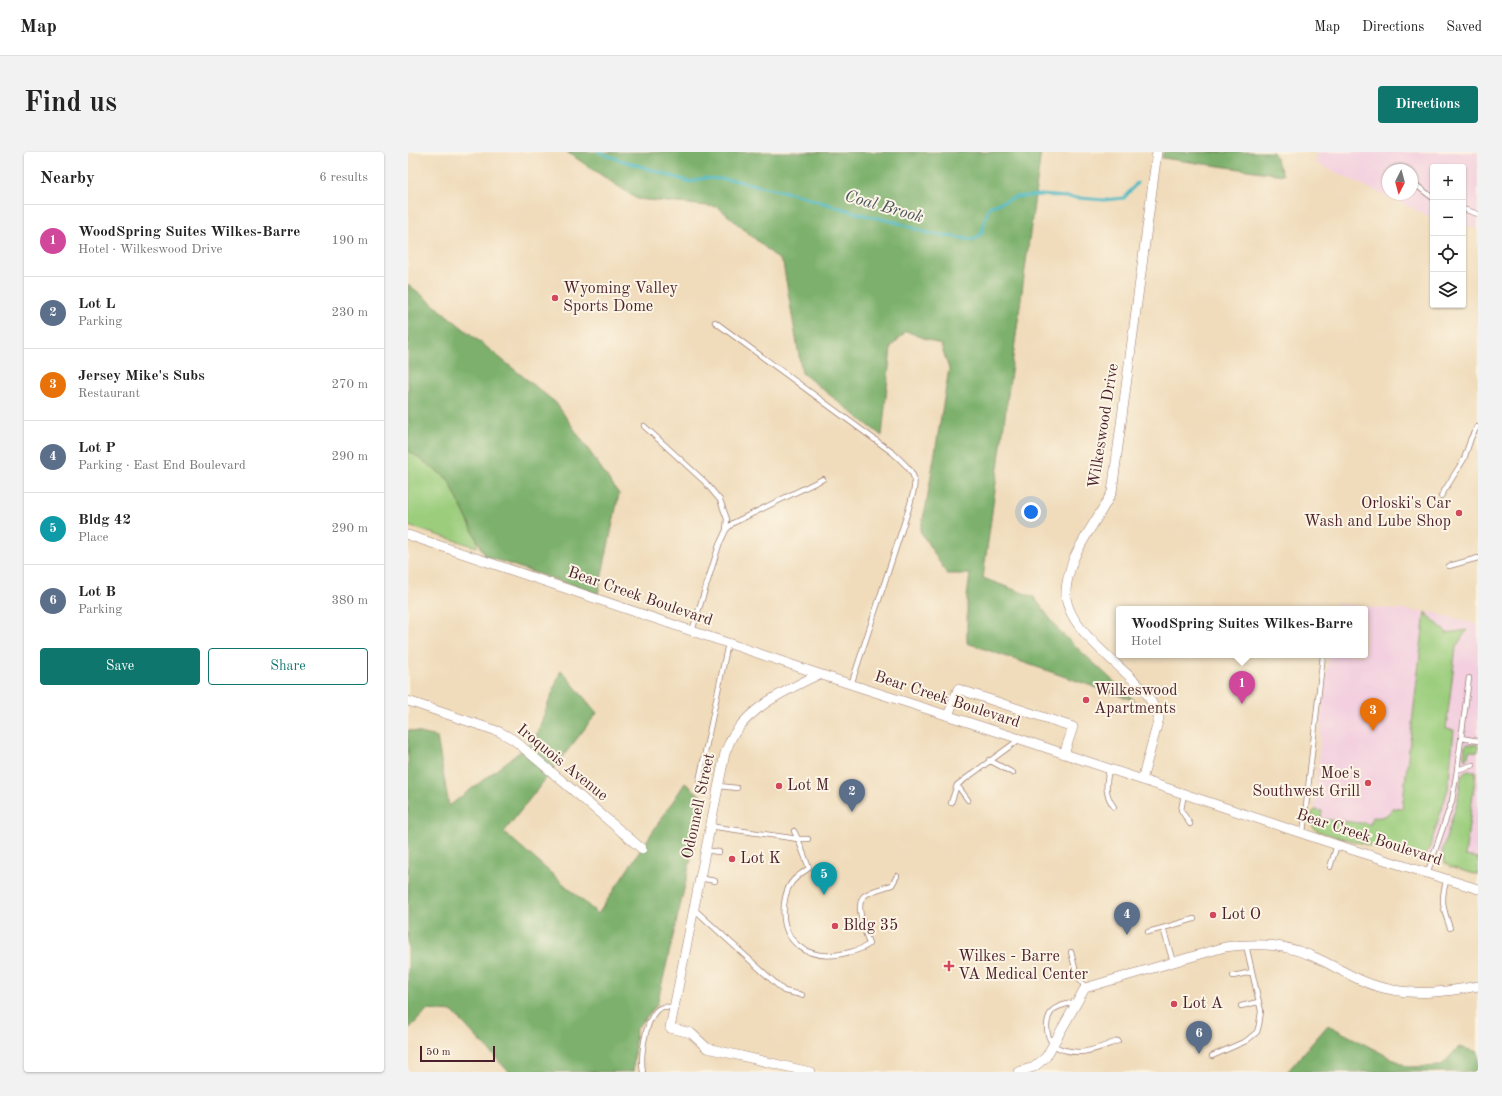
<!DOCTYPE html>
<meta charset="utf-8">
<style>
body{margin:0;font-family:"Old Standard TT",serif;background:#f2f2f2;color:#222}
.controls{position:absolute;right:12px;top:12px;display:grid;overflow:hidden;border-radius:4px;box-shadow:0 1px 3px #0004}
.controls button{width:36px;height:36px;display:grid;place-items:center;padding:0;border:0;border-bottom:1px solid #e0e0e0;background:#fff;color:#222;font:20px sans-serif}
.compass{position:absolute;left:974px;top:12px;width:36px;height:36px;border-radius:50%;background:#fff;box-shadow:0 1px 3px #0004;rotate:186deg}
.scale{position:absolute;left:12px;bottom:10px;width:75px;box-sizing:border-box;padding-left:4px;border:2px solid #4a1f2b;border-top:0;font-size:11px;line-height:14px;white-space:nowrap;color:#4a1f2b;-webkit-text-stroke:3px #fcf5e5;paint-order:stroke}
.you{position:absolute;left:623px;top:360px;width:14px;height:14px;margin:-10px;border:3px solid #fff;border-radius:50%;background:#1a73e8;box-shadow:0 0 0 6px #1a73e833}
.badge{display:grid;place-items:center;width:26px;height:26px;border-radius:50%;background:#0f766e;color:#fff;font-size:13px;font-weight:700}
.pin{position:absolute;translate:-50% -33px;filter:drop-shadow(0 1px 2px #0008)}
.pin::after{content:'';position:absolute;top:21px;width:14px;height:12px;background:inherit;clip-path:polygon(0 0,100% 0,50% 100%)}
.popup{position:absolute;left:708px;top:454px;width:252px;height:52px;box-sizing:border-box;display:grid;place-content:center;border-radius:4px;background:#fff;filter:drop-shadow(0 1px 3px #0005);font-size:13px;white-space:nowrap;color:#767676}
.popup b{font-size:15px;color:#222}
.popup::after{content:'';position:absolute;left:50%;top:100%;margin-left:-8px;border:8px solid transparent;border-top-color:#fff}
.list{margin:0;padding:0;list-style:none}
h2{display:flex;justify-content:space-between;align-items:center;height:52px;margin:0;padding:0 16px;font-size:17px}
h2 small{font-size:13px;font-weight:400;color:#767676}
.list li{display:grid;grid-template-columns:26px 1fr auto;gap:12px;align-items:center;box-sizing:border-box;height:72px;padding:0 16px;border-top:1px solid #e0e0e0}
.list b{display:block;font-size:15px;white-space:nowrap}
.list p{margin:0;font-size:13px;white-space:nowrap;color:#767676}
.list em{font-size:13px;font-style:normal;color:#767676}
.actions{display:flex;gap:8px;padding:12px 16px}
.actions a{flex:1;padding:9px 0;border:1px solid #0f766e;border-radius:4px;text-align:center;font-size:14px;color:#0f766e}
.actions .main{background:#0f766e;color:#fff}
.icon{flex:none;width:22px;height:22px;fill:none;stroke:currentColor;stroke-width:2;stroke-linecap:round;stroke-linejoin:round}
.map{position:relative;flex:none;width:1070px;height:920px;overflow:hidden;border-radius:4px}
header{display:flex;align-items:center;gap:24px;box-sizing:border-box;height:56px;padding:0 20px;background:#fff;border-bottom:1px solid #e0e0e0}
header strong{font-size:19px}
nav{display:flex;gap:22px;margin-inline-start:auto;font-size:14px}
.intro{display:flex;align-items:center;justify-content:space-between;box-sizing:border-box;height:96px;padding:0 24px}
h1{margin:0;font-size:28px}
.button{padding:10px 18px;border-radius:4px;background:#0f766e;color:#fff;font-size:14px;font-weight:700}
main{display:flex;gap:24px;padding:0 24px}
aside{flex:1;background:#fff;border-radius:4px;box-shadow:0 1px 3px #0004}
.map>svg:first-child{display:block}
</style>
<header>
<strong>Map</strong>
<nav><a>Map</a><a>Directions</a><a>Saved</a></nav>
</header>
<div class="intro"><h1>Find us</h1><a class="button">Directions</a></div>
<main>
<aside>
<h2>Nearby<small>6 results</small></h2>
<ul class="list">
<li><span class="badge" style="background:#d1479c">1</span><div><b>WoodSpring Suites Wilkes-Barre</b><p>Hotel · Wilkeswood Drive</p></div><em>190 m</em></li>
<li><span class="badge" style="background:#5c6f8a">2</span><div><b>Lot L</b><p>Parking</p></div><em>230 m</em></li>
<li><span class="badge" style="background:#e8710a">3</span><div><b>Jersey Mike's Subs</b><p>Restaurant</p></div><em>270 m</em></li>
<li><span class="badge" style="background:#5c6f8a">4</span><div><b>Lot P</b><p>Parking · East End Boulevard</p></div><em>290 m</em></li>
<li><span class="badge" style="background:#0f9aa8">5</span><div><b>Bldg 42</b><p>Place</p></div><em>290 m</em></li>
<li><span class="badge" style="background:#5c6f8a">6</span><div><b>Lot B</b><p>Parking</p></div><em>380 m</em></li>
</ul>
<div class="actions"><a class="main">Save</a><a>Share</a></div>
</aside>
<div class="map">
<svg width="1070" height="920" viewBox="0 0 1070 920">
<rect width="100%" height="100%" fill="#fcf5e5"/>
<filter id="ink" filterUnits="userSpaceOnUse"><feTurbulence type="fractalNoise" baseFrequency=".025" numOctaves="2"/><feDisplacementMap in="SourceGraphic" scale="8" xChannelSelector="R" yChannelSelector="G"/><feConvolveMatrix kernelMatrix="1 2 1 2 8 2 1 2 1" color-interpolation-filters="sRGB"/></filter>
<filter id="wash" filterUnits="userSpaceOnUse"><feTurbulence type="fractalNoise" baseFrequency=".012" numOctaves="4" result="noise"/><feDisplacementMap in="SourceGraphic" scale="16" xChannelSelector="R" yChannelSelector="G"/><feGaussianBlur stdDeviation="0.9" result="paint"/><feColorMatrix in="noise" values="0 0 0 0 0 0 0 0 0 0 0 0 0 0 0 0 0 1.4 0 .05"/><feComposite in="paint" operator="in"/></filter>
<g filter="url(#wash)">
<rect width="100%" height="100%" fill="#f0dcbb"/>
<!-- built -->
<path fill="#f3cfdf" fill-rule="evenodd" d="M909,0H1070V77L1055,73V15H1025V66L908,11ZM980,18H1004V42H980Z
M927,452L1028,461L1070,473V719L914,676L906,667L915,545L921,503H957V457H927Z"/>
<!-- green -->
<path fill="#9bcd7d" stroke="#727654" d="M0,298L40,327L69,388V395L0,374Z
M1017,460L1039,481L1059,478L1048,495L1038,577L1046,578L1040,637L1021,698L1016,704L1006,706L912,680C902,676 903,670 904,661L907,658L914,659L913,667L963,672L964,665C973,666 980,665 984,656L994,657Z
M1059,592L1070,593V600L1061,599L1060,605L1057,607L1056,604L1057,594Z
M1058,619H1068L1057,704L1070,706V723L1042,715L1037,711L1034,700L1050,647L1053,625Z"/>
<!-- forest -->
<path fill="#7cb06c" stroke="#63684c" d="M159,0H633L575,426L626,445L652,480L727,549L559,491V445L562,422H539L512,379L518,354L541,217L533,193L498,179L483,195L474,284L394,221L375,111L310,55L229,47Z
M755,0H865L875,23L754,6Z
M0,132L148,251L211,342L190,442L77,404L40,327L0,298Z
M153,518L189,561L96,680L190,762L277,631L297,647L249,853L228,877L225,920H101L45,860L19,858L0,878V578L29,585L41,654L126,589Z
M920,873L1000,915L1033,914L1051,895L1070,900V920H879Z"/>
<g fill="none" stroke-linecap="round" stroke-linejoin="round">
<!-- stream -->
<path stroke="#4ab8c3" stroke-width="3" d="M191,0L200,4L282,30L296,26L325,28L383,41L452,62L487,70L520,81L566,88L573,82L581,55L608,45L633,43L696,48L716,46L729,31"/>
</g>
</g>
<g filter="url(#ink)">
<g fill="none" stroke-linecap="round" stroke-linejoin="round">
<!-- service casing -->
<g stroke="#9d7e73" stroke-width="6">
<path id="service" d="M1004,30L1025,46
M1055,57L1070,62
M307,170L485,301C511,325 510,325 500,359L443,533
M236,274L297,330L312,348L319,367L318,378
M1033,344L1056,307L1063,286L1069,275
M1041,414L1070,406
M284,479L311,393L318,378L325,371L415,327
M1053,586L1070,589
M581,608L605,621
M701,617C698,633 696,641 706,655
M1049,618L1065,613
M291,629L320,491
M549,633L560,648
M311,634L329,636
M776,642L773,658L782,672
M543,651L549,633L612,587
M301,674L390,687L401,716C397,719 392,722 389,725C381,731 377,743 376,753C372,792 402,810 438,801C446,799 454,798 461,792C458,781 446,753 456,744C463,738 476,736 484,733L489,724
M386,679L390,687H400
M895,681L915,503
M296,698L311,700
M922,715L929,693
M1019,722L1044,649L1049,618L1061,526
M291,726L307,729
M1039,727C1032,747 1035,757 1042,776
M286,757L376,839L394,843
M755,776L786,767
M740,780L755,776L765,810
M663,800L668,820L677,836
M825,824L844,820
M668,849C662,852 651,853 645,858C637,867 637,883 645,892C650,898 664,900 671,900C684,900 698,893 710,889
M833,854L850,850
M804,904L838,889L849,880L851,873L853,859L838,793
M235,920C232,905 237,871 248,859C253,854 259,854 266,856"/>
</g>
<!-- minor casing -->
<g stroke="#9d7e73" stroke-width="10">
<path id="minor" d="M0,383L411,522L612,587L929,693L1070,737
M0,549L92,580L106,588L234,697
M540,564L550,537L665,575L656,602
M734,628L751,566C747,558 743,547 737,540C715,514 662,480 658,445C657,434 662,416 666,406C677,383 692,363 704,340L749,0
M402,920L299,896L283,881L262,876L317,601C320,595 322,587 326,582C346,552 380,538 411,522
M610,920L626,915L638,905L677,836L817,795C854,790 881,792 915,809C935,819 954,831 976,836C1008,844 1038,840 1070,834"/>
</g>
<!-- service -->
<use href="#service" stroke="#fff" stroke-width="4.5"/>
<!-- minor -->
<use href="#minor" stroke="#fff" stroke-width="9"/>
</g>
</g>
<!-- markers -->
<g fill="#d1495b" stroke="#fcf5e5" stroke-width="1.5">
<circle cx="147" cy="146" r="4"/>
<circle cx="1051" cy="361" r="4"/>
<circle cx="678" cy="548" r="4"/>
<circle cx="960" cy="631" r="4"/>
<circle cx="371" cy="634" r="4"/>
<circle cx="324" cy="707" r="4"/>
<circle cx="805" cy="763" r="4"/>
<circle cx="427" cy="774" r="4"/>
<path d="M539 808h4v4h4v4h-4v4h-4v-4h-4v-4h4z"/>
<circle cx="766" cy="852" r="4"/>
</g>
<g text-anchor="middle" dominant-baseline="central" stroke-width="4" stroke-linejoin="round" paint-order="stroke">
<!-- poi labels -->
<g font-size="16" fill="#4a1f2b" stroke="#fcf5e5" text-anchor="start">
<text x="155" y="137">Wyoming Valley<tspan x="155" dy="18">Sports Dome</tspan></text>
<text x="1043" y="352" text-anchor="end">Orloski's Car<tspan x="1043" dy="18">Wash and Lube Shop</tspan></text>
<text x="686" y="539">Wilkeswood<tspan x="686" dy="18">Apartments</tspan></text>
<text x="952" y="622" text-anchor="end">Moe's<tspan x="952" dy="18">Southwest Grill</tspan></text>
<text x="379" y="634">Lot M</text>
<text x="332" y="707">Lot K</text>
<text x="813" y="763">Lot O</text>
<text x="435" y="774">Bldg 35</text>
<text x="550" y="805">Wilkes - Barre<tspan x="550" dy="18">VA Medical Center</tspan></text>
<text x="774" y="852">Lot A</text>
</g>
<!-- street labels -->
<g font-size="16" fill="#4a1f2b" stroke="#fcf5e5">
<text transform="translate(696 274) rotate(-81)">Wilkeswood Drive</text>
<text transform="translate(232 445) rotate(19)">Bear Creek Boulevard</text>
<text transform="translate(539 548) rotate(18)">Bear Creek Boulevard</text>
<text transform="translate(154 611) rotate(39)">Iroquois Avenue</text>
<text transform="translate(291 654) rotate(-78)">Odonnell Street</text>
<text transform="translate(961 686) rotate(18)">Bear Creek Boulevard</text>
</g>
<!-- water labels -->
<g font-size="17" font-style="italic" fill="#4a5560" stroke="#fcf5e5">
<text transform="translate(476 55) rotate(16)">Coal Brook</text>
</g>
</g>
</svg>
<div class="controls">
<button>+</button>
<button>−</button>
<button><svg class="icon" aria-label="locate" viewBox="0 0 24 24"><circle cx="12" cy="12" r="6"/><path d="M12 2v4M12 18v4M2 12h4M18 12h4"/></svg></button>
<button><svg class="icon" aria-label="layers" viewBox="0 0 24 24"><path d="M12 4l9 5-9 5-9-5zM3 14l9 5 9-5"/></svg></button>
</div>
<svg class="compass" viewBox="-18 -18 36 36"><path d="M0-13l5 13h-10z" fill="#e53935"/><path d="M0 13l5-13h-10z" fill="#767676"/></svg>
<div class="scale">50 m</div>
<div class="you"></div>
<div class="pin badge" style="left:834px;top:552px;background:#d1479c">1</div>
<div class="popup"><b>WoodSpring Suites Wilkes-Barre</b>Hotel</div>
<div class="pin badge" style="left:444px;top:660px;background:#5c6f8a">2</div>
<div class="pin badge" style="left:965px;top:579px;background:#e8710a">3</div>
<div class="pin badge" style="left:719px;top:783px;background:#5c6f8a">4</div>
<div class="pin badge" style="left:416px;top:743px;background:#0f9aa8">5</div>
<div class="pin badge" style="left:791px;top:902px;background:#5c6f8a">6</div>
</div>
</main>
